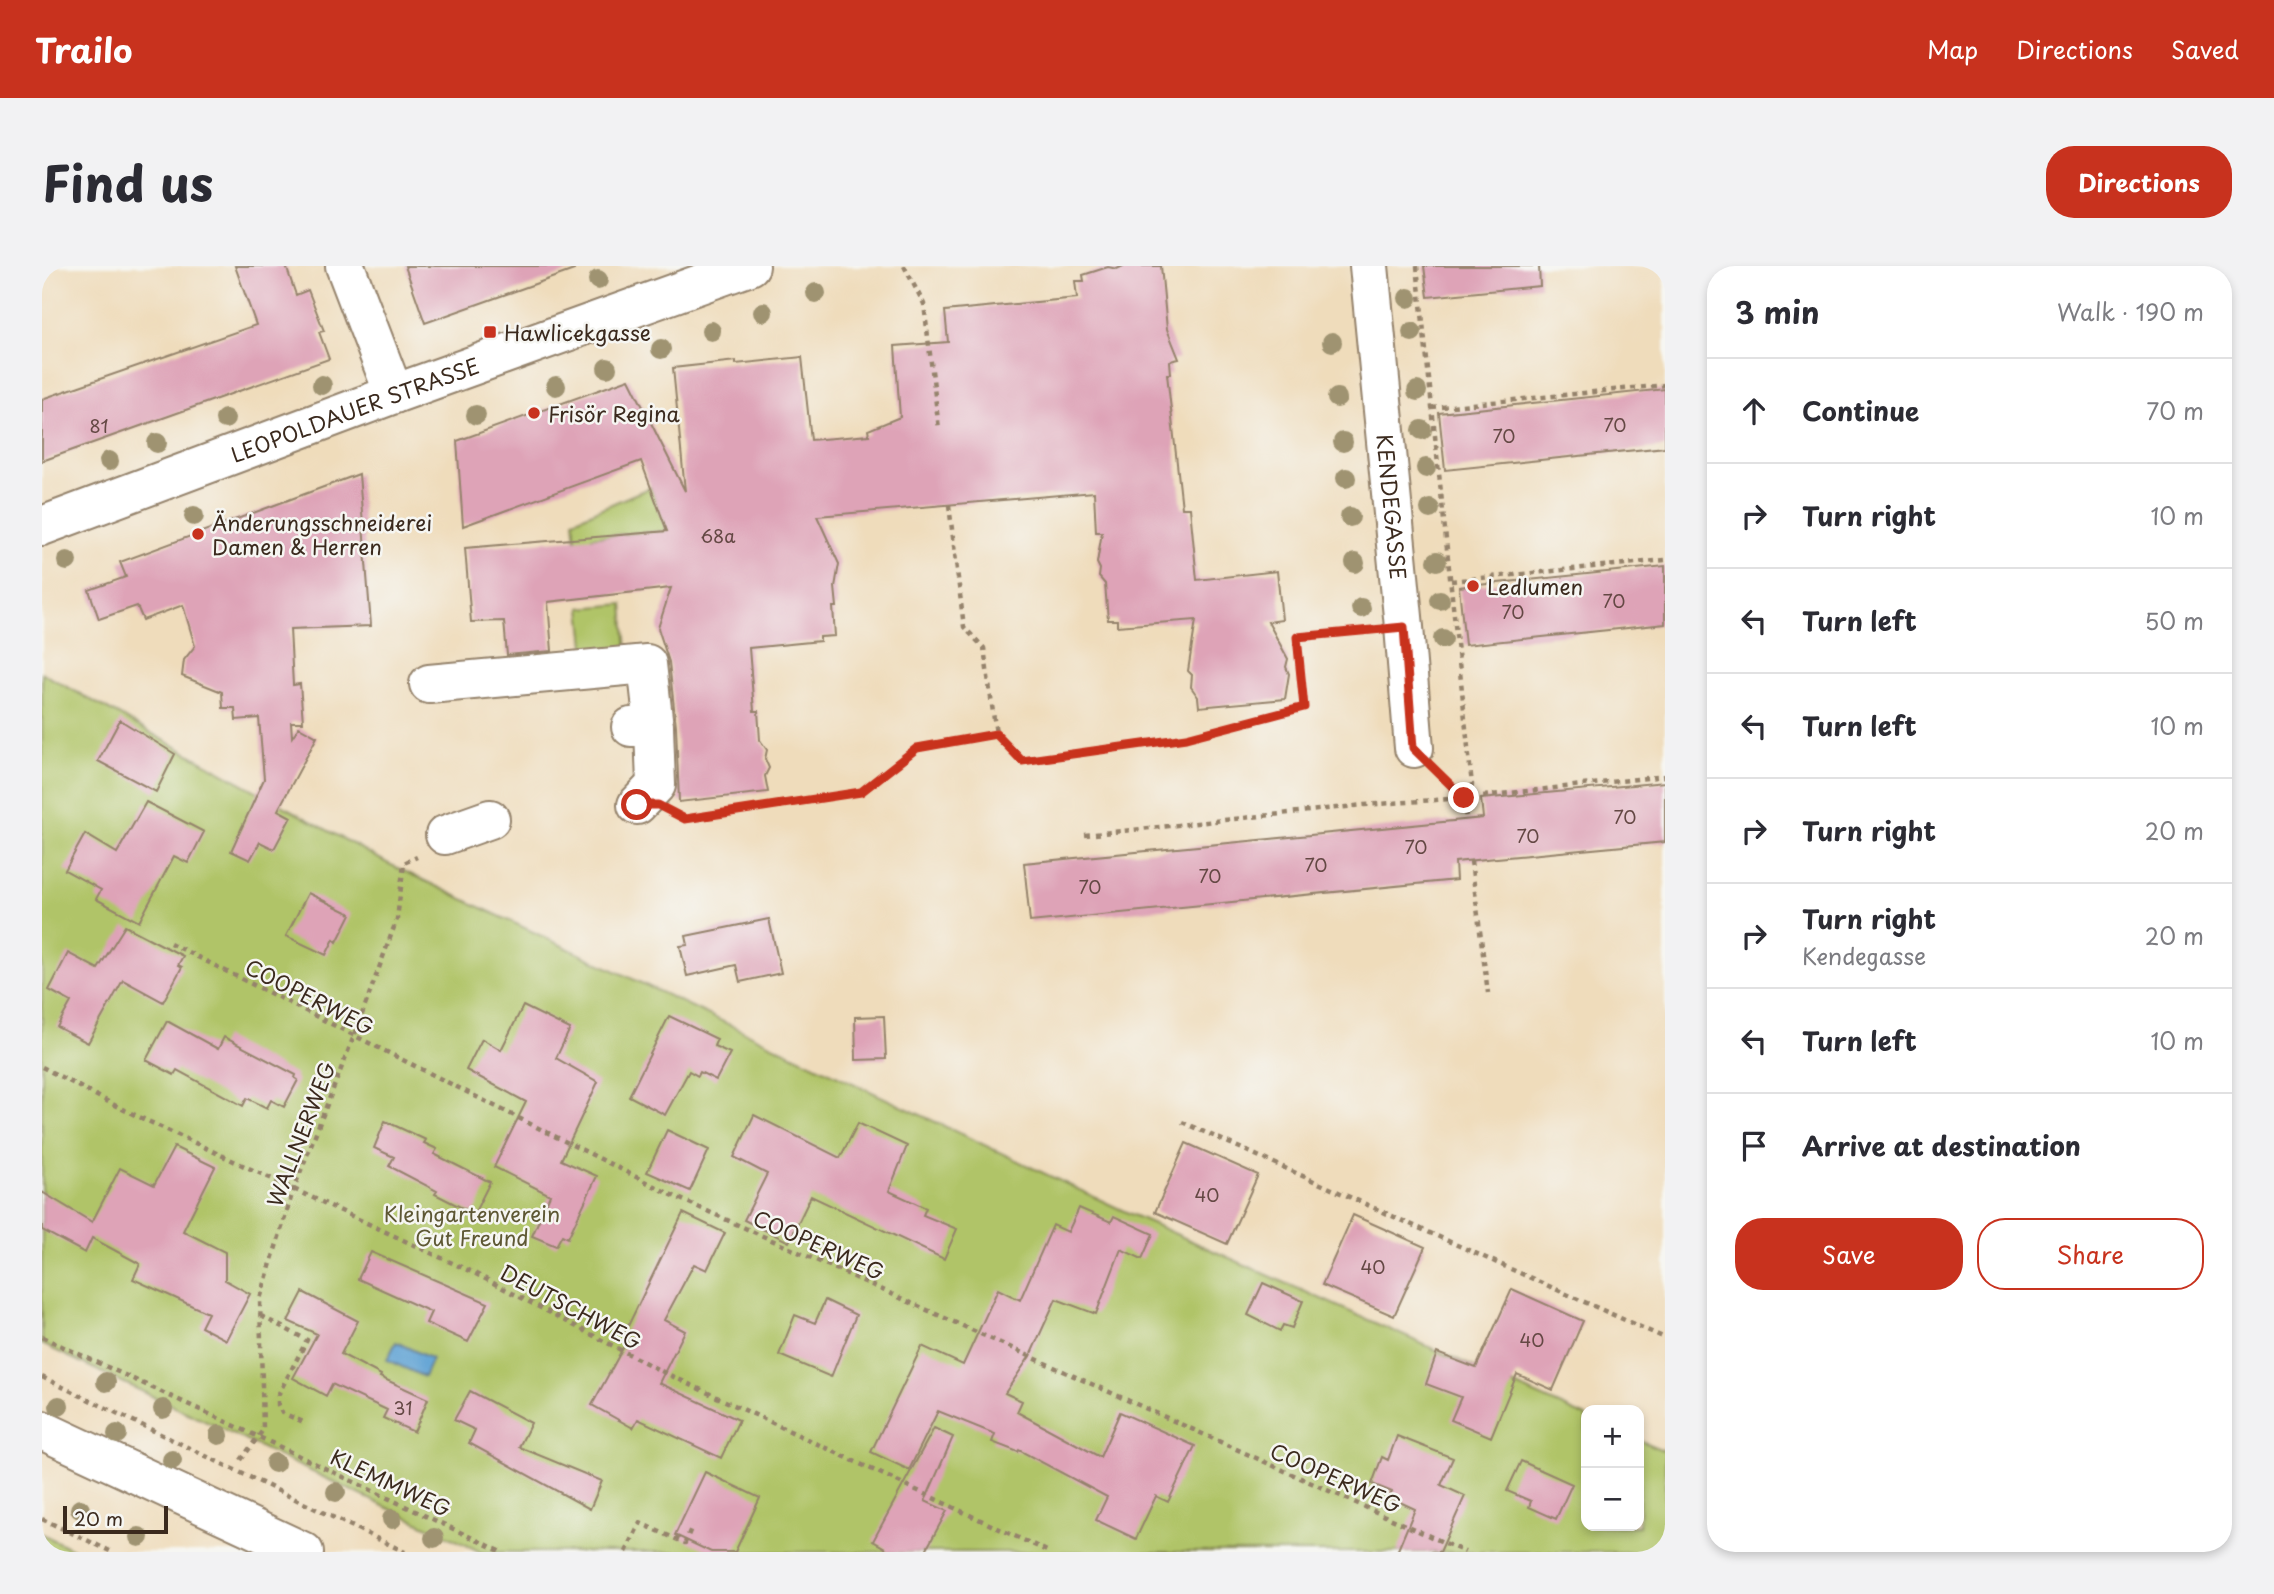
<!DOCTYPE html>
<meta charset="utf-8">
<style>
body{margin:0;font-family:"Playpen Sans",sans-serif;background:#f2f2f3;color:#2b2b33}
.controls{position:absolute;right:21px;bottom:21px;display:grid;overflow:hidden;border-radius:14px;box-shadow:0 4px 10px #0003}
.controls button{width:63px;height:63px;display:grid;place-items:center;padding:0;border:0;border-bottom:2px solid #e1e1e2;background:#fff;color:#2b2b33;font:35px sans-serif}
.scale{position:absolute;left:21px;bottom:18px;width:105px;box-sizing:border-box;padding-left:7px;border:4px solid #3b2a1e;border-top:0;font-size:19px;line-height:24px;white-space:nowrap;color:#3b2a1e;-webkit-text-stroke:5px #f6f6f2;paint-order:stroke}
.stop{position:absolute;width:21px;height:21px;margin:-16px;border:5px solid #c8321e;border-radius:50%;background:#fff}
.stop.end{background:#c8321e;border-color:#fff;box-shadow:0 2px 7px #0008}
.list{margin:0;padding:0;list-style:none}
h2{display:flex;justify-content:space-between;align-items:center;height:91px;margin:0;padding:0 28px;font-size:30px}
h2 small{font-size:23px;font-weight:400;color:#7c7c81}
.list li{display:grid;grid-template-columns:46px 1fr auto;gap:21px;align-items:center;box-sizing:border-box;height:105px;padding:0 28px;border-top:2px solid #e1e1e2}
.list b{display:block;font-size:26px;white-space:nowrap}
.list p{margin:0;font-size:23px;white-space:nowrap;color:#7c7c81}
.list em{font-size:23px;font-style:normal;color:#7c7c81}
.actions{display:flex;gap:14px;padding:21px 28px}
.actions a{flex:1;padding:16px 0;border:2px solid #c8321e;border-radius:28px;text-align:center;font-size:24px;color:#c8321e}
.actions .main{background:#c8321e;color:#fff}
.icon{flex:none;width:38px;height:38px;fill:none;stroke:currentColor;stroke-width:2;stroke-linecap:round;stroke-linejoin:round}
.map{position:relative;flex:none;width:1623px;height:1286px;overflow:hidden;border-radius:28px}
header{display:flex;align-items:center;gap:42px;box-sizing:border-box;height:98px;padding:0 35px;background:#c8321e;color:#fff}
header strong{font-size:33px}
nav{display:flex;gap:38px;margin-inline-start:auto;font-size:24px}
.intro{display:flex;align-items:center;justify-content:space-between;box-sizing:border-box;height:168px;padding:0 42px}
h1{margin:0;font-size:49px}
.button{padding:18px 32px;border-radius:28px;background:#c8321e;color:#fff;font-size:24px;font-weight:700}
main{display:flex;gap:42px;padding:0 42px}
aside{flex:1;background:#fff;border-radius:28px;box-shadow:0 4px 10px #0003}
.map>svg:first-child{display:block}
</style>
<header>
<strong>Trailo</strong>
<nav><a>Map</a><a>Directions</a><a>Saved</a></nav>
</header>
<div class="intro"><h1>Find us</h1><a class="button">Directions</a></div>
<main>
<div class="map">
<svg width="1623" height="1286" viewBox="0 0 1623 1286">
<rect width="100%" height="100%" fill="#f6f6f2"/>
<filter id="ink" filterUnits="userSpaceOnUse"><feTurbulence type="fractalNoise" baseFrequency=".0143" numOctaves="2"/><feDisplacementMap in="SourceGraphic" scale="14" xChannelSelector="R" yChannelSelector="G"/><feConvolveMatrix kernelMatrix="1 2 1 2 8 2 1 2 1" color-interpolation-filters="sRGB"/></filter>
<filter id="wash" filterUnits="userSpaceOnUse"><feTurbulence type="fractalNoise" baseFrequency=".00686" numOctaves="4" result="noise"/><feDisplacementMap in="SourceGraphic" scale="28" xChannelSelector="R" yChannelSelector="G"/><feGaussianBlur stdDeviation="1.57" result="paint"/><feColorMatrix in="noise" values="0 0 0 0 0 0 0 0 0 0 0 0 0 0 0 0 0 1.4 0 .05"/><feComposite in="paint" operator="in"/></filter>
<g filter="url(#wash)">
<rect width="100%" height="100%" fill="#efdcbb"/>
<!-- green -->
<path fill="#b0c467" stroke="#767742" stroke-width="2" d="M609,221L625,265L550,271L539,331L532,254Z
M581,338L585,385L544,389L539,342Z
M0,407L345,597L1082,945L1544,1151V1260H1597V1174L1623,1185V1286H439L0,1078Z
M0,1268L36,1286H0Z"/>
<!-- water -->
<path fill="#60a3d4" stroke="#4e6679" stroke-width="2" d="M354,1076L390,1093L382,1111L345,1094Z"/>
<g id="blocks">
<!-- building -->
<path fill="#dea3b7" d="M193,0H244L254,29L266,24L282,65L277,66L287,93L0,195V133L214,59Z
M363,0H532V4L383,57Z
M1081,0H1119L1125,63L1137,93L1128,95L1129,108H1125L1140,242H1148L1155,314L1235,305L1240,354L1226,356L1246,393L1244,401L1247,408L1243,433L1157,441L1156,431L1149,421L1150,409L1146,405L1154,354L1075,360V354H1066L1063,318L1057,311L1058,303L1055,297L1060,266H1054L1052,226L775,250L797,298L793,321L795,341H791L793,370L778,371V375L707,382L712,445H716L718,474L725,484L723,493L727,502L723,510L726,526L637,536L634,460L627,396L616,362L629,322L506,336L510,385L465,389L462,355L429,356L423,282L625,265L599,195L421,260L415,175L587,113L643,225L631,102L694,95V98L760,91L769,174L827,169L826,164L858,151L853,80L906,76L903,45L1035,32L1033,15H1042L1041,9L1066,1L1075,3Z
M1382,0H1497L1498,20L1386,31Z
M1623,123V181L1403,204L1397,147Z
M317,208L329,360L248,363L251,419L258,418L261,456H249L250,471L257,461L275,471L236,544L249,551L232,583L218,576L208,594L189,585L222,513L217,452L194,454L193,442H181L180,426L140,410L142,394L153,380L141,339L101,354L95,340L57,353L47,324L84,311L78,296Z
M1623,300V358L1423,379L1417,321Z
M78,454L133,488L114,526L56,495Z
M1623,516V576L1413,596L1414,614L988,656L982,597L1441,552L1439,533Z
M104,536L162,566L146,597L132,590L97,656L54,633L59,624L23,604L43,568L75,587Z
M266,627L309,648L295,676L292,673L284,689L244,670Z
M727,653L739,707L698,716L694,699L645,710L638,680L646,679L644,670Z
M83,660L141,690L136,699L140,701L121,736L81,714L46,777L15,761L29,736L7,724L26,687L56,703Z
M481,740L528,763L514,792L556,816L519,894L555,910L526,972L520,969L514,980L490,970L508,929L452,901L484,836L424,804L440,773L459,784Z
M627,750L675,773L672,780L688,787L674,814L658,806L656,810L647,805L623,849L587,830Z
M842,750L844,793L814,794L813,751Z
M125,755L176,783L182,771L254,809L253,812L256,814L242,841L229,834L225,842L205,832L201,840L135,804L132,809L104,794Z
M712,849L798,892L816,857L865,880L847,925L884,942L881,949L915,963L902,993L769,930L747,976L702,954L725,908L692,891Z
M343,855L384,874L382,877L395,883L392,888L448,916L432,948L393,928L395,925L347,900L352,891L332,882Z
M625,864L667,884L648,925L605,906Z
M1144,877L1216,909L1185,978L1113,946Z
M132,881L173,901L141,965L183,986V1014L208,1028L184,1074L159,1061L166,1047L91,1013L98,998L50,972L43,987L0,964V926L50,956L78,902L112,919Z
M1037,942L1069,956L1072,950L1111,968L1100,993L1079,983L1054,1048L1014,1033L988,1090L963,1127L980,1135L975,1146L1058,1191L1078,1146L1153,1180L1126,1236L1114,1230L1094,1273L1054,1254L1065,1231L977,1184L976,1186L950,1176L953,1168L896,1145L867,1204L829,1186L880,1080L921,1099L956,1023L978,1034L1011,959L1026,966Z
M641,947L683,967L665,1004L652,998L622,1054L643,1065L617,1117L697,1154L679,1192L596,1153L591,1162L550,1139L588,1069L583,1066Z
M1311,949L1383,981L1352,1050L1280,1019Z
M329,986L446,1037L426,1076L384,1057L389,1046L316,1013Z
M1221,1017L1261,1035L1250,1062L1241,1059L1238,1065L1206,1049Z
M1470,1023L1541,1055L1511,1124L1475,1108L1449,1171L1409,1154L1419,1131L1384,1118L1395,1087L1434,1102Z
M261,1026L316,1055L299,1088L339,1109L338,1111L386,1133L372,1166L341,1152L345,1144L290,1118L284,1130L251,1112L275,1068L246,1055Z
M783,1034L814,1049L789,1111L737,1089L753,1049L773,1057Z
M428,1125L489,1157L477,1181L560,1215L548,1243L427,1177L433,1164L412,1154Z
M892,1162L911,1171L883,1235L905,1245L883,1286H844L843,1282L831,1275Z
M1355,1170L1411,1192L1399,1219L1423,1230L1398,1286H1355L1373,1243L1347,1231L1350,1226L1330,1218L1340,1191L1346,1194Z
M1479,1195L1530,1218L1514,1253L1487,1241L1489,1235L1465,1225Z
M663,1206L718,1232L693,1286H669L633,1269Z"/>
</g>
</g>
<g filter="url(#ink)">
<use href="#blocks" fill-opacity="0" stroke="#95836c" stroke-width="2"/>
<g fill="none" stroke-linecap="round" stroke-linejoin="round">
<!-- minor casing -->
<g stroke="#95836c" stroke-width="42">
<g id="minor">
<path d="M303,0L352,128"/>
<path id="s1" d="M1327,0L1362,361L1372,482"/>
<path d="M387,418L605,398L612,461"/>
<path d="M589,461H612L614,519L595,539"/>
<path d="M403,569L448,553"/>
</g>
</g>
<!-- major casing -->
<g stroke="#95836c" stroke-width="42">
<g id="major">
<path id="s2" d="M0,260L352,128L708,0"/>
<path d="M0,1164L262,1286"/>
</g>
</g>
<!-- path -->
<path stroke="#95836c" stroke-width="4.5" stroke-dasharray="5 5" stroke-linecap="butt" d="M862,0L882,38L897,163
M1375,0L1430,519L1422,532
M1390,142L1623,119
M907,239L922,361L942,382L954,468L980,495L1144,472L1262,441L1255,371L1326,364
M1409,315L1623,294
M1396,506L1422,532L1424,554
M635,549L643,553L819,526L875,482L954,468
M1043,569L1322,539L1422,532L1623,510
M1429,595L1446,727
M128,677L634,931L1423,1286
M0,801L78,842L434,1008L619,1105L1007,1286
M1140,856L1623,1072
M219,1050L265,1074L236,1129V1139L240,1147L264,1157
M0,1071L217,1171L460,1286
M0,1111L363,1286
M199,1194L221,1164L218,1033L252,922L312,770L355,653L362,597L375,591
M0,1253L70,1286
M0,1280L12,1286
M584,1286L598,1257L643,1277L650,1260"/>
<!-- minor -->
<use href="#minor" stroke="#fff" stroke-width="38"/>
<!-- major -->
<use href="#major" stroke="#fff" stroke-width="38"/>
</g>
<!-- trees -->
<g fill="#9f9371">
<circle cx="556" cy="14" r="10"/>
<circle cx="774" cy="27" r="10"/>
<circle cx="1366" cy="32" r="10"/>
<circle cx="721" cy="46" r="10"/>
<circle cx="669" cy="65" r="10"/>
<circle cx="1370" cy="66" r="10"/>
<circle cx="1290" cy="76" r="10"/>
<circle cx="619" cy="83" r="10"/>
<circle cx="565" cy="102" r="10"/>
<circle cx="280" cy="119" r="10"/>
<circle cx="514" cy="120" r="10"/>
<circle cx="1375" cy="125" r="10"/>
<circle cx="1295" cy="132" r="10"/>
<circle cx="434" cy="149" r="10"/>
<circle cx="183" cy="153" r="10"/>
<circle cx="1380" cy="164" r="10"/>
<circle cx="1301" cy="176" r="10"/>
<circle cx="115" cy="177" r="10"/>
<circle cx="67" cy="195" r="10"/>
<circle cx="1384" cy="202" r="10"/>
<circle cx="1304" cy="212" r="10"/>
<circle cx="1388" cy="243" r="10"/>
<circle cx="152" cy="250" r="10"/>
<circle cx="1308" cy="251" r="10"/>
<circle cx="25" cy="295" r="10"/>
<circle cx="1395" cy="295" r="10"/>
<circle cx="1313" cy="297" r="10"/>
<circle cx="1398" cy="334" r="10"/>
<circle cx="1319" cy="342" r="10"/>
<circle cx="1401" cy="373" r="10"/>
<circle cx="64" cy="1116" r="10"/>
<circle cx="17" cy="1140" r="10"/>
<circle cx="121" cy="1143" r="10"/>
<circle cx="75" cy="1168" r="10"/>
<circle cx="177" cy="1169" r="10"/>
<circle cx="130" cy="1194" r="10"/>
<circle cx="233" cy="1197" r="10"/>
<circle cx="294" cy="1226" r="10"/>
<circle cx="38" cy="1243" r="10"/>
<circle cx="350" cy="1253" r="10"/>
<circle cx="97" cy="1271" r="10"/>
<circle cx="392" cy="1272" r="10"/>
</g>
</g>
<g fill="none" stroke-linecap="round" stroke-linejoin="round" filter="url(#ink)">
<!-- route -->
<path stroke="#c8321e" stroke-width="9" d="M595,539H616L643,553L819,526L875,482L954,468L980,495L1144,472L1262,441L1255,371L1362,361L1371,482L1422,532"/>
</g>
<!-- markers -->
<g fill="#c8321e" stroke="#f6f6f2" stroke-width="2.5">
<rect x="441" y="59" width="14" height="14" rx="3.5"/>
<circle cx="492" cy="147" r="7"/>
<circle cx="156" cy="268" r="7"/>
<circle cx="1431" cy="320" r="7"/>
</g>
<g text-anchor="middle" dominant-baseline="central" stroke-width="5" stroke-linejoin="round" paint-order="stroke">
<!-- number labels -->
<g font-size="18" fill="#644844">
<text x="1573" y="158">70</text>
<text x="57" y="159">81</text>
<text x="1462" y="169">70</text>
<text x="676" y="269">68a</text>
<text x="1572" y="334">70</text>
<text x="1471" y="345">70</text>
<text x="1583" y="550">70</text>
<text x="1486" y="569">70</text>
<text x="1374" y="580">70</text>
<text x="1274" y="598">70</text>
<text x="1168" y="609">70</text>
<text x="1048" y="620">70</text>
<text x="1165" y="928">40</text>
<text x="1331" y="1000">40</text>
<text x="1490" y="1073">40</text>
<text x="361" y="1141">31</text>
</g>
<!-- poi labels -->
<g font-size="21" fill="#3b2a1e" stroke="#f6f6f2" text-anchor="start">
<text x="462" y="66">Hawlicekgasse</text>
<text x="506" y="147">Frisör Regina</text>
<text x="170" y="256">Änderungsschneiderei<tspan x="170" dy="24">Damen &amp; Herren</tspan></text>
<text x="1445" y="320">Ledlumen</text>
</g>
<!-- street labels -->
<g font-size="21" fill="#3b2a1e" stroke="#f6f6f2">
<text stroke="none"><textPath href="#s2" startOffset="334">LEOPOLDAUER STRASSE</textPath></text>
<text stroke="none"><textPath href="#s1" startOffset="242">KENDEGASSE</textPath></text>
<text transform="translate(268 730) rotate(27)">COOPERWEG</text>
<text transform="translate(258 868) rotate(-69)">WALLNERWEG</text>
<text transform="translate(777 978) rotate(24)">COOPERWEG</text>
<text transform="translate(529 1040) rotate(28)">DEUTSCHWEG</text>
<text transform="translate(1294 1211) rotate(24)">COOPERWEG</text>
<text transform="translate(349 1216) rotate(25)">KLEMMWEG</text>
</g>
<!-- park labels -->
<g font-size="21" fill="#5e5834" stroke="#f6f6f2">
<text x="430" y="947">Kleingartenverein<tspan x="430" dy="24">Gut Freund</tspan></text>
</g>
</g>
</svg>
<div class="controls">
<button>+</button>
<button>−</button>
</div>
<div class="scale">20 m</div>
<div class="stop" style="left:595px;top:539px"></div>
<div class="stop end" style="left:1422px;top:532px"></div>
</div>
<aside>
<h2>3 min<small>Walk · 190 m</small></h2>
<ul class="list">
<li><svg class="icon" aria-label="ahead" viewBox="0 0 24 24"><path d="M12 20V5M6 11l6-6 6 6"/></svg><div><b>Continue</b></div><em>70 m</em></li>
<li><svg class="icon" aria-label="right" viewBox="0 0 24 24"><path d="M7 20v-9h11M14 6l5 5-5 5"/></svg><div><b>Turn right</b></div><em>10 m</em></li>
<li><svg class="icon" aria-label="left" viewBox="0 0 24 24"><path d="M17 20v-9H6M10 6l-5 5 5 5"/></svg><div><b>Turn left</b></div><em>50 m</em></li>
<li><svg class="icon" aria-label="left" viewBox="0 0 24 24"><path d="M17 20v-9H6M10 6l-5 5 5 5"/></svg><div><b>Turn left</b></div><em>10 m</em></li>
<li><svg class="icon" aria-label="right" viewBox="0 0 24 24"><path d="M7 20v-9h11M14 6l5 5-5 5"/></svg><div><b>Turn right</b></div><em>20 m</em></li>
<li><svg class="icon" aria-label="right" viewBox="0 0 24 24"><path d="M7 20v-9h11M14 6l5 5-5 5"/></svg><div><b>Turn right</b><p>Kendegasse</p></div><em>20 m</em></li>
<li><svg class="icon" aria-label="left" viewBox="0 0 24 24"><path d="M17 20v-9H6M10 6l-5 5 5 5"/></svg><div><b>Turn left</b></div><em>10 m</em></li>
<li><svg class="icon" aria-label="arrive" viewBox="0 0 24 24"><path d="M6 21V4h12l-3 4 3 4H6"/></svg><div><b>Arrive at destination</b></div></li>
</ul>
<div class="actions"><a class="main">Save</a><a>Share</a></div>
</aside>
</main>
